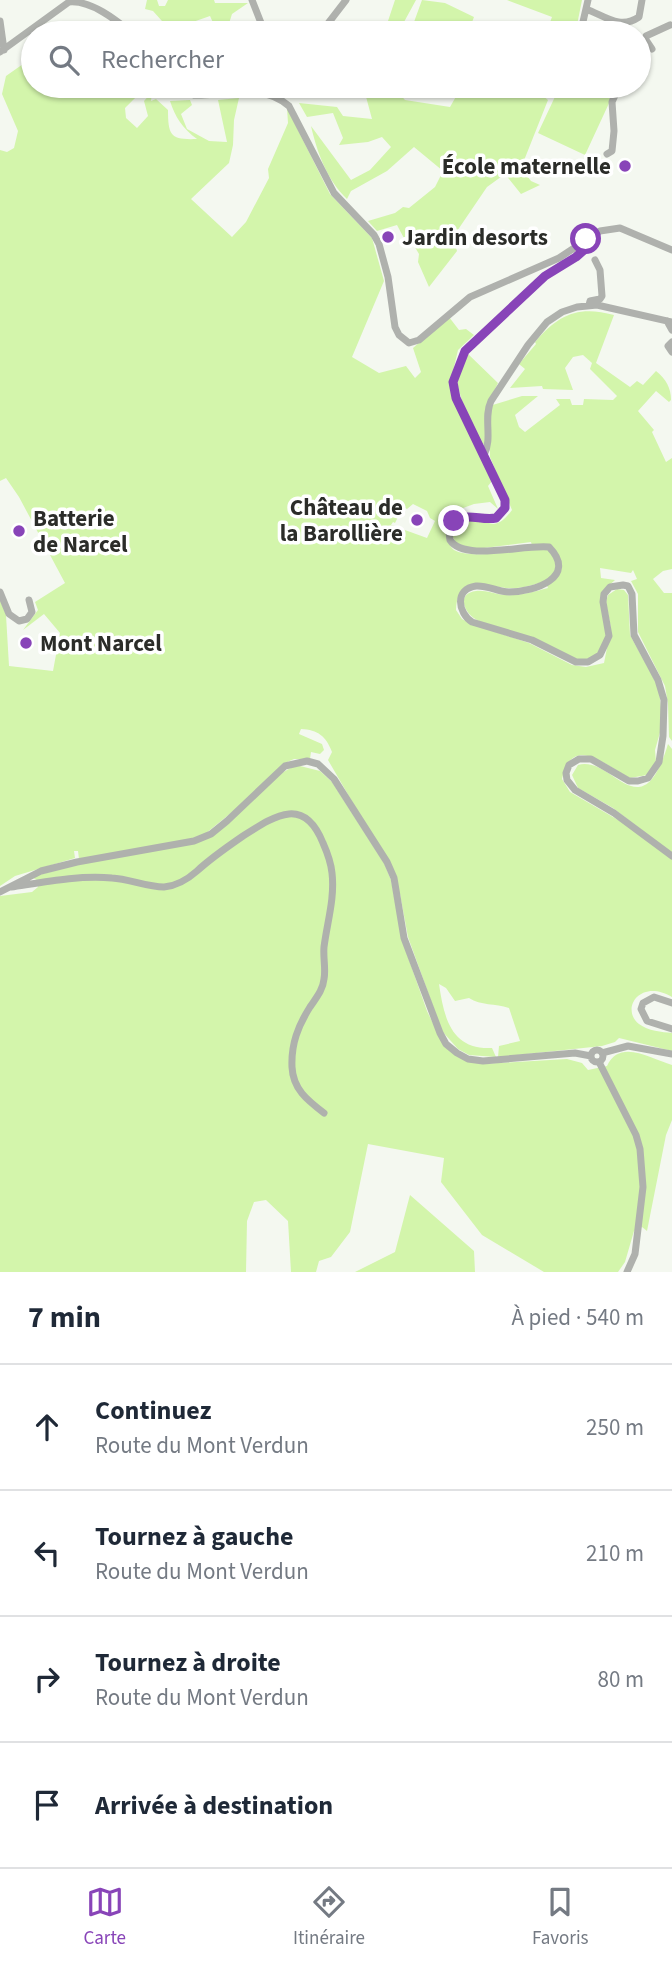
<!DOCTYPE html>
<html lang="fr">
<meta charset="utf-8">
<style>
body{margin:0;font-family:"Source Sans 3",sans-serif;background:#f2f2f3;color:#1f2937}
.stop{position:absolute;width:21px;height:21px;margin:-16px;border:5px solid #8844b8;border-radius:50%;background:#fff}
.stop.end{background:#8844b8;border-color:#fff;box-shadow:0 2px 7px #0008}
.list{margin:0;padding:0;list-style:none}
h2{display:flex;justify-content:space-between;align-items:center;height:91px;margin:0;padding:0 28px;font-size:30px}
h2 small{font-size:23px;font-weight:400;color:#747a83}
.list li{display:grid;grid-template-columns:46px 1fr auto;gap:21px;align-items:center;box-sizing:border-box;height:126px;padding:0 28px;border-top:2px solid #e0e1e3}
.list b{display:block;font-size:26px;white-space:nowrap}
.list p{margin:0;font-size:23px;white-space:nowrap;color:#747a83}
.list em{font-size:23px;font-style:normal;color:#747a83}
.icon{flex:none;width:38px;height:38px;fill:none;stroke:currentColor;stroke-width:2;stroke-linecap:round;stroke-linejoin:round}
.map{position:relative;flex:none;width:672px;height:1272px;overflow:hidden}
.search{position:absolute;background:#fff;box-shadow:0 2px 5px #0004;left:21px;right:21px;top:21px;height:77px;display:flex;align-items:center;gap:18px;box-sizing:border-box;padding:0 24px;border-radius:38px;color:#747a83;font-size:26px}
.sheet{height:595px;background:#fff}
nav{display:flex;justify-content:space-around;align-items:center;box-sizing:border-box;height:98px;border-top:2px solid #e0e1e3;background:#fff;font-size:19px;color:#747a83}
nav a{display:grid;justify-items:center;gap:4px}
nav .on{color:#8844b8}
.map>svg:first-child{display:block}
</style>
<div class="map">
<svg width="672" height="1272" viewBox="0 0 672 1272">
<rect width="100%" height="100%" fill="#f4f8f0"/>
<!-- green -->
<path fill="#d3f5ab" fill-rule="evenodd" d="M147,0H157L159,6H165L168,0H214L215,3H248L232,14L226,33H213L215,27L210,16L170,30L153,11L145,9Z
M395,0H416L398,33H384Z
M422,0L445,3L474,17L468,33H410Z
M507,0H582L577,25L566,33H546L552,17Z
M33,57V86H134L131,90L136,97L125,108L126,118L137,128L148,116L144,101L152,92L151,101L156,99L168,110C168,136 171,140 197,139C183,129 175,117 170,101L190,100L192,105L181,114L187,129L209,141L227,142L218,100L239,98L234,120L233,145L229,163L191,199L232,237L246,222L269,178L268,169L288,123L287,108L330,194L372,238L384,281L352,357L379,373L406,366L415,378L421,372L413,348L449,317L459,330L466,329L474,335L458,350L451,380L492,481L488,486L498,509L490,502L474,504L455,511L456,514L445,530C447,537 448,545 454,550C469,559 516,551 533,549L531,542L476,549L457,544L452,536L456,523C459,521 463,519 467,518C487,516 492,537 512,510L490,457V441L482,445L462,401L455,375L467,353L498,383L486,407L522,396H538L515,415L519,427L525,432L560,405L556,399H570L572,405H583L584,399L613,400L617,396L590,369L592,363L583,355L573,357L565,368L573,390L543,389L542,386L510,388L525,369L519,364L536,344L535,342C558,315 578,305 614,315L596,363L630,387L637,381L643,385L656,371C666,379 671,388 671,400L669,402L656,391L638,411L654,430L652,432L666,462L672,458V569L663,571L653,579L664,593H672V741L669,737L668,704L665,686L638,632V594L631,581L637,579L633,570L631,573L600,568L601,578L615,580L601,593L607,636L598,654L585,660L574,659L479,621C466,616 454,594 476,591C485,590 495,594 504,595C519,596 533,592 548,588L545,581C536,584 527,587 517,588C492,591 458,567 456,610L462,619L471,624L529,643L572,665L586,667L604,663L611,628L606,602L608,595L617,589L624,590L628,595L630,635L652,675L659,690L661,708V729L655,750L656,762L647,775L630,778C607,767 572,732 562,779L570,792L625,824L672,859V997C640,978 620,1009 639,1024C648,1031 662,1032 672,1033V1051L619,1038L615,1042L602,1046L498,1057L499,1046L520,1041L509,1008C495,1003 481,1006 469,998L455,1001L446,988L439,984C444,1018 451,1050 492,1048L496,1057L469,1055L458,1049L442,1031L408,937L400,894L364,822L328,760L332,752C326,736 318,730 301,729L299,734L322,744L324,750L320,754L311,752L310,759H294L283,764L226,820L210,833L194,840L79,859L78,851H74L75,858L15,876L0,886V600L6,615L9,666L53,671L60,633L44,614L23,630L38,610L35,602L65,583L19,497L6,478L0,481V150L7,152L14,148L18,131L2,94L6,76ZM413,504L427,511L430,518L435,521L427,538L391,525L393,522L395,523L403,507L407,509Z
M336,86H392L405,100L450,107L462,86H546L543,96L548,100L521,168L531,181L540,185L521,194L505,174L487,187L453,237L457,251L429,287L418,262L419,254L413,244L406,242L397,225L377,231L368,221L395,213L403,207L409,208L435,187L443,171L414,147L387,171L351,191L347,199C327,180 317,152 311,126L351,180L370,170L391,147L382,137L368,142L339,145L343,138L333,113L307,117L299,103L337,107L343,116L372,119L365,93L350,87L337,96Z
M560,86H617L585,155L538,133Z
M668,744L672,749V853L613,808L578,788L572,775L578,765C613,755 641,833 668,744Z
M296,765L320,771L332,782L384,863L391,880L402,940L427,1011L444,1046L482,1064L567,1059L582,1063L588,1070L607,1066C620,1038 651,1059 672,1065V1120L666,1135L647,1231L642,1227L634,1231L625,1262L618,1272H544L482,1235L441,1182L444,1158L368,1144L350,1232L331,1257L319,1261L316,1272H291L288,1221L266,1200L254,1202L247,1221L246,1272H0V896L32,892L38,887L37,880L31,877L79,864L195,842L278,775Z
M410,1195L474,1251L475,1272H355L395,1252Z"/>
<g fill="none" stroke-linecap="round" stroke-linejoin="round">
<!-- minor -->
<path stroke="#afb1ad" stroke-width="7" d="M252,0L265,33
M586,9C605,16 620,30 639,17L642,0
M0,21L4,50
M318,33L326,26L346,0
M583,33L582,26L588,0
M652,49L646,40V36L670,25
M0,52L69,2C91,0 116,20 132,33
M179,86L194,95H201C232,94 264,84 289,106L334,193L374,235L379,244L388,277L395,327L399,335L409,343L419,340L470,297L559,258L600,231L620,228L672,250
M607,154L612,151L614,131L612,102L619,86
M586,239L584,250L576,257L545,276L465,351L453,382L456,398L505,500V507L496,518C478,521 444,505 450,540C464,562 524,544 549,547C578,577 535,592 509,592C498,592 487,585 476,586C454,589 458,613 472,622L532,640L576,662H588L600,655L609,636L603,602L604,594L610,587L623,585L628,586L632,594L634,635L658,680L664,700L663,736L659,762L648,778L638,781H629L591,759H579L569,765L566,773L567,780L575,790L614,813L672,856
M589,305L590,301L600,299L602,296L600,270L595,260
M667,321L672,330
M672,342L668,346L672,352
M484,455C493,438 483,418 491,401L528,345L547,322L562,312L577,307L597,305L672,322
M0,592L9,614L19,621L27,619L32,612L29,600
M11,887C44,882 79,875 112,878C129,879 147,887 164,887C177,886 188,879 197,871C211,858 227,847 243,836C276,815 304,796 323,843C327,852 331,863 332,873C335,898 327,923 324,947C323,958 326,969 324,979C323,990 316,998 310,1007C298,1026 291,1044 292,1067C293,1089 307,1100 324,1113
M0,892L41,871L77,862L194,841L211,834L227,821L285,766L307,761L318,764L334,779L387,862L394,878L404,938L440,1033L446,1044L457,1053L468,1059L483,1061L575,1053L591,1056
M672,1003L654,997L643,1003L641,1009L647,1021L672,1029
M591 1056a6 6 0 1 1 12 0a6 6 0 1 1-12 0Z
M602,1053L628,1046L672,1054
M599,1062L636,1135L640,1149L643,1187L635,1254L627,1272"/>
</g>
<g fill="none" stroke-linecap="round" stroke-linejoin="round">
<!-- route -->
<path stroke="#8844b8" stroke-width="9" d="M454,521C468,512 481,521 496,518L505,508V500L456,398L453,382L465,351L545,276L576,257L584,250L586,239"/>
</g>
<!-- markers -->
<g fill="#8844b8" stroke="#fff" stroke-width="2.5">
<circle cx="625" cy="166" r="7"/>
<circle cx="388" cy="237" r="7"/>
<circle cx="417" cy="520" r="7"/>
<circle cx="19" cy="531" r="7"/>
<circle cx="26" cy="643" r="7"/>
</g>
<g text-anchor="middle" dominant-baseline="central" stroke-width="7" stroke-linejoin="round" paint-order="stroke">
<!-- poi labels -->
<g font-size="23" font-weight="bold" fill="#2b2c29" stroke="#fff" text-anchor="start">
<text x="611" y="166" text-anchor="end">École maternelle</text>
<text x="402" y="237">Jardin desorts</text>
<text x="403" y="507" text-anchor="end">Château de<tspan x="403" dy="26">la Barollière</tspan></text>
<text x="33" y="518">Batterie<tspan x="33" dy="26">de Narcel</tspan></text>
<text x="40" y="643">Mont Narcel</text>
</g>
</g>
</svg>
<div class="stop" style="left:586px;top:239px"></div>
<div class="stop end" style="left:454px;top:521px"></div>
<div class="search"><svg class="icon" aria-label="search" viewBox="0 0 24 24"><circle cx="10" cy="10" r="6"/><path d="M15 15l6 6"/></svg>Rechercher</div>
</div>
<section class="sheet">
<h2>7 min<small>À pied · 540 m</small></h2>
<ul class="list">
<li><svg class="icon" aria-label="ahead" viewBox="0 0 24 24"><path d="M12 20V5M6 11l6-6 6 6"/></svg><div><b>Continuez</b><p>Route du Mont Verdun</p></div><em>250 m</em></li>
<li><svg class="icon" aria-label="left" viewBox="0 0 24 24"><path d="M17 20v-9H6M10 6l-5 5 5 5"/></svg><div><b>Tournez à gauche</b><p>Route du Mont Verdun</p></div><em>210 m</em></li>
<li><svg class="icon" aria-label="right" viewBox="0 0 24 24"><path d="M7 20v-9h11M14 6l5 5-5 5"/></svg><div><b>Tournez à droite</b><p>Route du Mont Verdun</p></div><em>80 m</em></li>
<li><svg class="icon" aria-label="arrive" viewBox="0 0 24 24"><path d="M6 21V4h12l-3 4 3 4H6"/></svg><div><b>Arrivée à destination</b></div></li>
</ul>
</section>
<nav>
<a class="on"><svg class="icon" aria-label="map" viewBox="0 0 24 24"><path d="M3 6l6-2 6 2 6-2v14l-6 2-6-2-6 2zM9 4v14M15 6v14"/></svg>Carte</a>
<a><svg class="icon" aria-label="directions" viewBox="0 0 24 24"><path d="M12 3l9 9-9 9-9-9zM9 14v-3h6M13 9l2 2-2 2"/></svg>Itinéraire</a>
<a><svg class="icon" aria-label="saved" viewBox="0 0 24 24"><path d="M7 4h10v16l-5-4-5 4z"/></svg>Favoris</a>
</nav>
